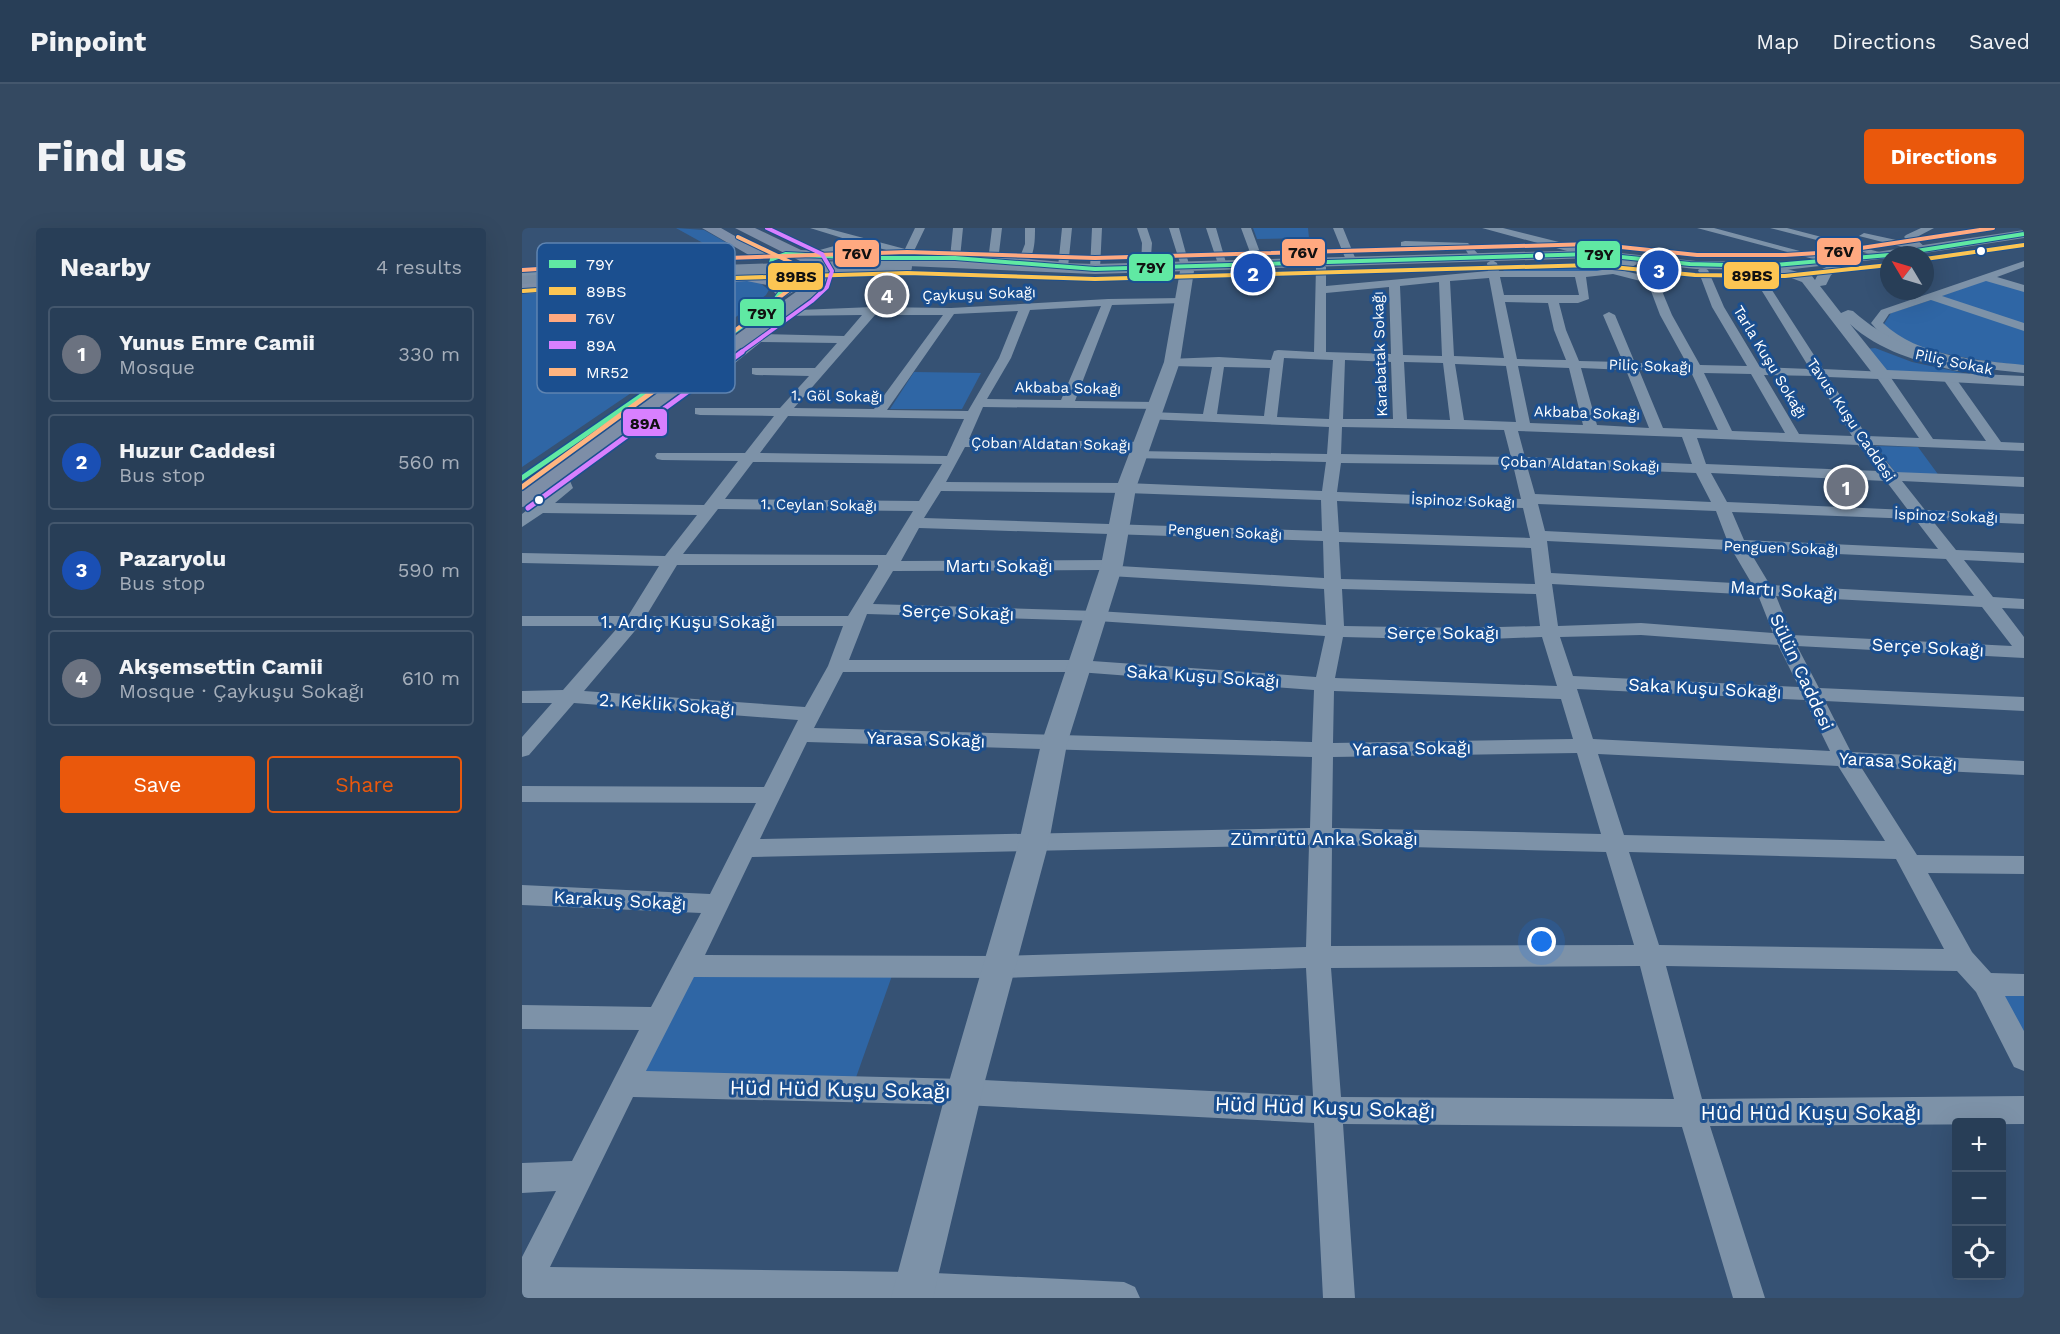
<!DOCTYPE html>
<meta charset="utf-8">
<style>
body{margin:0;font-family:"Work Sans",sans-serif;background:#344961;color:#f1f3f6}
.controls{position:absolute;right:18px;bottom:18px;display:grid;overflow:hidden;border-radius:6px;box-shadow:0 6px 24px #0002}
.controls button{width:54px;height:54px;display:grid;place-items:center;padding:0;border:0;border-bottom:2px solid #44576d;background:#283e57;color:#f1f3f6;font:30px sans-serif}
.compass{position:absolute;left:1358px;top:18px;width:54px;height:54px;border-radius:50%;background:#283e57;box-shadow:0 6px 24px #0002;rotate:308deg}
.you{position:absolute;left:1020px;top:714px;width:21px;height:21px;margin:-15px;border:4px solid #fff;border-radius:50%;background:#1a73e8;box-shadow:0 0 0 9px #1a73e833}
.badge{display:grid;place-items:center;width:39px;height:39px;border-radius:50%;background:#ea580c;color:#fff;font-size:20px;font-weight:700}
.pin{position:absolute;translate:-50% -50%;border:3px solid #fff;box-shadow:0 2px 6px #0006}
.list{margin:0;padding:0;list-style:none}
h2{display:flex;justify-content:space-between;align-items:center;height:78px;margin:0;padding:0 24px;font-size:26px}
h2 small{font-size:20px;font-weight:400;color:#a5aeba}
.list li{display:grid;grid-template-columns:39px 1fr auto;gap:18px;align-items:center;box-sizing:border-box;height:96px;margin:0 12px 12px;padding:0 12px;border:2px solid #44576d;border-radius:6px}
.list b{display:block;font-size:22px;white-space:nowrap}
.list p{margin:0;font-size:20px;white-space:nowrap;color:#a5aeba}
.list em{font-size:20px;font-style:normal;color:#a5aeba}
.actions{display:flex;gap:12px;padding:18px 24px}
.actions a{flex:1;padding:14px 0;border:2px solid #ea580c;border-radius:6px;text-align:center;font-size:21px;color:#ea580c}
.actions .main{background:#ea580c;color:#fff}
.icon{flex:none;width:33px;height:33px;fill:none;stroke:currentColor;stroke-width:2;stroke-linecap:round;stroke-linejoin:round}
.map{position:relative;flex:none;width:1502px;height:1070px;overflow:hidden;border-radius:6px}
header{display:flex;align-items:center;gap:36px;box-sizing:border-box;height:84px;padding:0 30px;background:#283e57;border-bottom:2px solid #44576d}
header strong{font-size:28px}
nav{display:flex;gap:33px;margin-inline-start:auto;font-size:21px}
.intro{display:flex;align-items:center;justify-content:space-between;box-sizing:border-box;height:144px;padding:0 36px}
h1{margin:0;font-size:42px}
.button{padding:15px 27px;border-radius:6px;background:#ea580c;color:#fff;font-size:21px;font-weight:700}
main{display:flex;gap:36px;padding:0 36px}
aside{flex:1;background:#283e57;border-radius:6px;box-shadow:0 6px 24px #0002}
.map>svg:first-child{display:block}
</style>
<header>
<strong>Pinpoint</strong>
<nav><a>Map</a><a>Directions</a><a>Saved</a></nav>
</header>
<div class="intro"><h1>Find us</h1><a class="button">Directions</a></div>
<main>
<aside>
<h2>Nearby<small>4 results</small></h2>
<ul class="list">
<li><span class="badge" style="background:#6b7280">1</span><div><b>Yunus Emre Camii</b><p>Mosque</p></div><em>330 m</em></li>
<li><span class="badge" style="background:#1a4fb4">2</span><div><b>Huzur Caddesi</b><p>Bus stop</p></div><em>560 m</em></li>
<li><span class="badge" style="background:#1a4fb4">3</span><div><b>Pazaryolu</b><p>Bus stop</p></div><em>590 m</em></li>
<li><span class="badge" style="background:#6b7280">4</span><div><b>Akşemsettin Camii</b><p>Mosque · Çaykuşu Sokağı</p></div><em>610 m</em></li>
</ul>
<div class="actions"><a class="main">Save</a><a>Share</a></div>
</aside>
<div class="map">
<svg width="1502" height="1070" viewBox="0 0 1502 1070">
<rect width="100%" height="100%" fill="#365274"/>
<!-- green -->
<path fill="#2f66a5" d="M154,0L182,2L207,16L190,20Z
M731,0H786L787,10L735,11Z
M1076,36L1082,43L983,45L978,37Z
M233,51L247,62L244,67L115,161L0,239V62Z
M1467,51L1502,62V98L1416,69Z
M1412,71L1502,101V138C1467,133 1383,126 1362,96L1369,85Z
M1353,120L1390,134L1446,146L1364,144L1344,121Z
M392,144L459,145L440,181H368Z
M1354,218L1396,219L1418,249L1375,247Z
M168,742H372L331,858L114,852Z
M1473,759L1502,761V815Z"/>
<g fill="none" stroke-linecap="round" stroke-linejoin="round">
<!-- minor -->
<path fill="#7d92a8" fill-rule="evenodd" d="M288,0H304L383,21L393,0H403L392,23L410,30L405,33L342,16L291,30L286,27L287,25L330,13Z
M431,0H441L438,30L433,33L428,30Z
M470,0H480L476,33L471,36L466,33Z
M503,0H513C513,12 513,32 501,37L496,34L503,16Z
M540,0H550L546,39L541,42L536,39Z
M570,0H580L578,41L573,44L568,41Z
M615,0H625L630,15L628,41L619,39L620,15Z
M647,0H657L668,40L659,38Z
M684,0H694L705,38L696,36Z
M719,0H729L742,35L741,37L732,35Z
M811,0H821L834,32L833,34L824,32Z
M1175,0H1192L1319,34L1314,37Z
M1248,0H1265L1369,27L1364,30Z
M1399,0H1412L1393,10L1405,21L1400,24L1337,8L1342,5L1388,15L1382,9L1384,7Z
M883,13L946,15L958,28L949,30L943,21L879,18V14Z
M1087,31L1091,32L1095,41L1135,51L1150,87L1178,137L1225,138L1190,79L1176,42L1181,39L1186,42L1202,79L1238,139L1288,141L1227,42L1232,39L1237,42L1301,141L1365,144L1411,211L1464,213L1419,148L1420,145H1430L1479,214L1502,215V223L1351,217L1373,244L1502,249V259L1380,253L1403,282L1502,286V296L1410,292L1434,322L1502,325V335L1442,332L1471,369L1502,371V381L1480,380L1502,409V430L1275,418L1297,460L1502,469V483L1303,473L1329,524L1502,533V547L1339,539L1395,627L1502,628V646L1406,645L1450,724L1469,745L1502,746V768H1483L1502,803V843L1492,839L1454,764L1435,743L1144,738L1180,871L1502,868V896L1188,898L1243,1070H1211L1160,899L821,896L833,1070H801L792,895L442,877L111,869L28,1039L392,1044L602,1054L613,1059L618,1070H0V1029L34,963L0,965V935L50,933L117,802L0,801V777L129,779L179,685L0,677V657L188,666L234,575L0,574V558L242,559L276,492L52,475L7,527L0,529V509L30,475H0V463L41,462L97,398H0V388H106L137,338L0,335V325L143,328L175,287L21,285L0,299V286L35,259L31,244L33,241H43L51,260L33,275L182,277L216,233L140,232L135,231L133,228L135,225H223L252,188L178,187L173,186V180H258L287,148L234,147L230,146V140H293L315,115L239,114L213,135H205V129L236,106L322,108L340,87L256,88L250,85L252,83L351,79L429,80L586,71L659,70L665,73L663,75L590,77L553,173L634,174L639,175V181L461,179L447,211L619,214L626,218L624,221L443,219L424,254L604,255L800,263L804,234L609,230L607,227L614,223L805,226L807,199L623,191V185L628,184L681,186L690,139L650,138L644,134L646,131L697,129L749,132L752,123L756,122L792,124L794,39L799,36L804,39V58L966,43L965,35L970,32L975,35L977,43H1075L1085,41L1082,34ZM1091,46L1126,55L1138,87L1165,136L1113,135L1093,87L1087,84L1081,87L1101,134L1057,133L1044,102L1037,75H1056L1067,71L1064,49ZM978,49H1053L1057,67H982ZM967,50L982,130L932,128L928,53ZM917,54L920,128L881,127L878,58ZM867,59L869,126L804,124V65ZM983,74L1026,75L1032,102L1044,132L995,131ZM579,78L539,172L465,171L489,130L508,82ZM496,83L477,130L446,183L365,182L432,86ZM353,87H421L352,181L272,180ZM762,130L811,132L807,191L755,189ZM823,132L869,134L871,191H821ZM882,134L921,135L928,192L885,191ZM933,136L984,138L994,194L942,192ZM996,138L1047,140L1061,197L1008,195ZM702,139L748,140L742,188L695,186ZM1059,140L1104,142L1127,200L1075,197ZM1117,142L1169,144L1196,202L1141,200ZM1182,145L1229,146L1263,205L1210,203ZM1242,147L1293,148L1330,208L1277,206ZM1306,149L1356,151L1397,210L1345,208ZM266,188L442,191L425,228L238,225ZM820,199L982,202L989,229L819,226ZM996,203L1160,209L1170,236L1003,229ZM1175,210L1336,217L1357,243L1184,236ZM231,234L420,236L397,273L203,271ZM819,235L991,237L999,271L815,264ZM1005,238L1174,245L1189,274L1013,266ZM1189,245L1364,253L1386,282L1205,274ZM419,263L604,265L799,272L800,303L402,290ZM815,273L1001,280L1008,310L817,304ZM1016,276L1194,283L1205,312L1023,303ZM196,281L391,283L364,327L161,326ZM1210,284L1393,291L1416,321L1222,312ZM397,300L801,313L802,350L597,338L596,333L590,332L379,333ZM1025,313L1210,322L1230,356L1029,345ZM817,314L1009,320L1013,356L819,351ZM1227,322L1424,331L1452,368L1248,357ZM155,337H356V339L326,388H124ZM580,342L582,347L588,348L802,361L804,397L575,383L351,376L371,343ZM1030,356L1236,367L1251,405L1119,395L1036,398ZM820,361L1014,366L1018,398L942,400L822,398ZM1254,368L1460,379L1490,418L1270,407ZM345,386L575,393L803,408L794,449L556,432H327ZM117,398H321L306,438L283,479L62,463ZM1119,407L1256,417L1277,459L1051,448L1038,409ZM821,409L942,412L1020,409L1035,458L813,450ZM321,444H556L792,462L790,514L292,500ZM1055,461L1283,472L1308,523L1071,511ZM812,463L1039,471L1051,511L811,515ZM285,514L790,529L788,600L238,611ZM1055,525L1079,606L810,600L811,529ZM1076,526L1316,538L1363,613L1102,607ZM787,617L784,719L478,728L183,727L230,629ZM810,617L1084,624L1112,717L809,718ZM1107,624L1374,631L1422,721L1137,717ZM1118,738L1152,871L819,869L809,740ZM784,740L791,868L442,851L124,843L172,749L478,750Z
M1502,33V39L1475,49L1502,57V64L1464,53L1420,68L1502,95V103L1409,72L1367,86L1361,95C1396,129 1456,132 1502,137V145C1456,140 1380,134 1349,95L1359,82Z
M75,41L80,44L79,46L0,49V43Z"/>
<!-- tertiary -->
<path fill="#7d92a8" fill-rule="evenodd" d="M960,0H981L1113,33L1115,36L1108,40Z
M1315,34L1322,38L1309,47L1304,57L1298,58L1319,85L1326,82L1331,83C1363,112 1399,124 1441,135L1443,138L1435,143C1397,134 1357,123 1328,96L1365,142L1502,148V158L1354,150L1280,54L1251,43L1258,39L1290,48L1293,52L1298,42Z
M665,39L672,43L658,134L614,260L601,337L545,516L527,614L460,864L411,1070H369L424,864L497,614L519,516L579,337L594,260L642,134L658,43Z"/>
<!-- secondary -->
<path fill="#798da4" fill-rule="evenodd" d="M1502,2V10L1390,27H1367V30L1263,42L1174,41L1070,30L573,46L385,38L378,34L385,30L573,36L1070,22L1174,33L1263,34L1314,30Z
M176,36L181,38L184,41L181,44L0,58V48Z"/>
<!-- primary -->
<path fill="#7d8ea7" fill-rule="evenodd" d="M180,0H199L246,27L238,32L232,30Z
M213,0H233L279,22L341,25H433L541,34L549,39L541,44L433,35L300,32L308,44L302,57L290,69L9,277L0,279V261L278,61L292,44L288,38Z
M225,43L257,49L271,64L262,69L256,68L245,57L225,53L0,66V56Z"/>
<!-- secondary-bridge -->
<path stroke="#798da4" stroke-width="16" d="M170,46L382,39"/>
<!-- bus-1-far1 casing -->
<g stroke="#1b4f8f" stroke-width="6">
<path id="bus-1-far1" d="M1369,27L1502,6
M181,125L247,80L263,58L260,48L249,35L250,31L264,26L341,30H433L573,41L1070,26L1168,36L1241,38L1367,27"/>
</g>
<!-- bus-1 casing -->
<g stroke="#1b4f8f" stroke-width="8">
<path id="bus-1" d="M0,250L183,124"/>
</g>
<!-- bus-2 casing -->
<g stroke="#1b4f8f" stroke-width="6">
<path id="bus-2" d="M1403,31L1502,17
M1,63L177,51L385,45L573,51L1070,37L1173,47L1263,48L1367,37"/>
</g>
<!-- bus-3 casing -->
<g stroke="#1b4f8f" stroke-width="6">
<path id="bus-3" d="M0,42L176,31L385,24L573,30L1070,16L1175,27H1263L1313,24L1471,0"/>
</g>
<!-- bus-4-far1 casing -->
<g stroke="#1b4f8f" stroke-width="6">
<path id="bus-4-far1" d="M218,125L290,73L305,59L310,43L300,26L245,0"/>
</g>
<!-- bus-4 casing -->
<g stroke="#1b4f8f" stroke-width="8">
<path id="bus-4" d="M6,280L220,124"/>
</g>
<!-- bus-5-far1 casing -->
<g stroke="#1b4f8f" stroke-width="6">
<path id="bus-5-far1" d="M183,125L287,47V43L216,9"/>
</g>
<!-- bus-5 casing -->
<g stroke="#1b4f8f" stroke-width="8">
<path id="bus-5" d="M0,259L185,124"/>
</g>
<!-- bus-1-far1 -->
<use href="#bus-1-far1" stroke="#60e9a3" stroke-width="4"/>
<!-- bus-1 -->
<use href="#bus-1" stroke="#60e9a3" stroke-width="5"/>
<!-- bus-2 -->
<use href="#bus-2" stroke="#fcc553" stroke-width="4"/>
<!-- bus-3 -->
<use href="#bus-3" stroke="#ffa980" stroke-width="4"/>
<!-- bus-4-far1 -->
<use href="#bus-4-far1" stroke="#d880ff" stroke-width="4"/>
<!-- bus-4 -->
<use href="#bus-4" stroke="#d880ff" stroke-width="5"/>
<!-- bus-5-far1 -->
<use href="#bus-5-far1" stroke="#ffb580" stroke-width="4"/>
<!-- bus-5 -->
<use href="#bus-5" stroke="#ffb580" stroke-width="5"/>
</g>
<!-- markers -->
<g fill="#fff" stroke="#1b4f8f" stroke-width="2">
<circle cx="1459" cy="23" r="5"/>
<circle cx="1017" cy="28" r="5"/>
<circle cx="17" cy="272" r="5"/>
</g>
<g text-anchor="middle" dominant-baseline="central" stroke-width="6" stroke-linejoin="round" paint-order="stroke">
<!-- far-street labels -->
<g font-size="15" fill="#fff" stroke="#1b4f8f">
<text transform="translate(457 66) rotate(-2)">Çaykuşu Sokağı</text>
<text transform="translate(858 126) rotate(-92)">Karabatak Sokağı</text>
<text transform="translate(1248 134) rotate(59)">Tarla Kuşu Sokağı</text>
<text transform="translate(1432 134) rotate(12)">Piliç Sokak</text>
<text transform="translate(1128 138) rotate(2)">Piliç Sokağı</text>
<text transform="translate(546 160) rotate(1)">Akbaba Sokağı</text>
<text transform="translate(315 168) rotate(1)">1. Göl Sokağı</text>
<text transform="translate(1065 185) rotate(2)">Akbaba Sokağı</text>
<text transform="translate(1329 192) rotate(56)">Tavus Kuşu Caddesi</text>
<text transform="translate(529 216) rotate(1)">Çoban Aldatan Sokağı</text>
<text transform="translate(1058 236) rotate(2)">Çoban Aldatan Sokağı</text>
<text transform="translate(941 273) rotate(2)">İspinoz Sokağı</text>
<text transform="translate(297 277) rotate(1)">1. Ceylan Sokağı</text>
<text transform="translate(1424 288) rotate(2)">İspinoz Sokağı</text>
<text transform="translate(703 304) rotate(3)">Penguen Sokağı</text>
<text transform="translate(1259 320) rotate(2)">Penguen Sokağı</text>
</g>
<!-- street labels -->
<g font-size="18" fill="#fff" stroke="#1b4f8f">
<text x="477" y="337">Martı Sokağı</text>
<text transform="translate(1262 362) rotate(4)">Martı Sokağı</text>
<text transform="translate(436 384) rotate(2)">Serçe Sokağı</text>
<text x="166" y="393">1. Ardıç Kuşu Sokağı</text>
<text x="921" y="404">Serçe Sokağı</text>
<text transform="translate(1406 419) rotate(3)">Serçe Sokağı</text>
<text transform="translate(1280 444) rotate(65)">Sülün Caddesi</text>
<text transform="translate(681 448) rotate(4)">Saka Kuşu Sokağı</text>
<text transform="translate(1183 460) rotate(3)">Saka Kuşu Sokağı</text>
<text transform="translate(145 476) rotate(4)">2. Keklik Sokağı</text>
<text transform="translate(404 511) rotate(2)">Yarasa Sokağı</text>
<text transform="translate(890 520) rotate(-1)">Yarasa Sokağı</text>
<text transform="translate(1376 533) rotate(3)">Yarasa Sokağı</text>
<text x="802" y="610">Zümrütü Anka Sokağı</text>
<text transform="translate(98 672) rotate(3)">Karakuş Sokağı</text>
</g>
<!-- near-street labels -->
<g font-size="21" fill="#fff" stroke="#1b4f8f">
<text transform="translate(318 861) rotate(1)">Hüd Hüd Kuşu Sokağı</text>
<text transform="translate(803 879) rotate(2)">Hüd Hüd Kuşu Sokağı</text>
<text x="1289" y="884">Hüd Hüd Kuşu Sokağı</text>
</g>
</g>
<!-- legend -->
<rect x="15" y="15" width="198" height="150" rx="9" fill="#1b4f8f" stroke="#5f84b1" stroke-width="1.5"/>
<rect x="27" y="32" width="27" height="8" fill="#60e9a3"/>
<rect x="27" y="59" width="27" height="8" fill="#fcc553"/>
<rect x="27" y="86" width="27" height="8" fill="#ffa980"/>
<rect x="27" y="113" width="27" height="8" fill="#d880ff"/>
<rect x="27" y="140" width="27" height="8" fill="#ffb580"/>
<g font-size="16" fill="#fff">
<text x="64" y="42">79Y</text>
<text x="64" y="69">89BS</text>
<text x="64" y="96">76V</text>
<text x="64" y="123">89A</text>
<text x="64" y="150">MR52</text>
</g>
<g stroke="#1b4f8f" stroke-width="2">
<rect x="1294" y="9" width="46" height="29" rx="6" fill="#ffa980"/>
<rect x="759" y="10" width="45" height="29" rx="6" fill="#ffa980"/>
<rect x="312" y="11" width="46" height="29" rx="6" fill="#ffa980"/>
<rect x="1054" y="12" width="45" height="29" rx="6" fill="#60e9a3"/>
<rect x="606" y="25" width="46" height="29" rx="6" fill="#60e9a3"/>
<rect x="1201" y="33" width="57" height="29" rx="6" fill="#fcc553"/>
<rect x="245" y="34" width="57" height="29" rx="6" fill="#fcc553"/>
<rect x="217" y="70" width="46" height="29" rx="6" fill="#60e9a3"/>
<rect x="100" y="180" width="46" height="29" rx="6" fill="#d880ff"/>
</g>
<g font-size="16" text-anchor="middle" font-weight="bold" fill="#111">
<text x="1317" y="29">76V</text>
<text x="781" y="30">76V</text>
<text x="335" y="31">76V</text>
<text x="1077" y="32">79Y</text>
<text x="629" y="45">79Y</text>
<text x="1230" y="53">89BS</text>
<text x="274" y="54">89BS</text>
<text x="240" y="91">79Y</text>
<text x="123" y="201">89A</text>
</g>
</svg>
<div class="controls">
<button>+</button>
<button>−</button>
<button><svg class="icon" aria-label="locate" viewBox="0 0 24 24"><circle cx="12" cy="12" r="6"/><path d="M12 2v4M12 18v4M2 12h4M18 12h4"/></svg></button>
</div>
<svg class="compass" viewBox="-18 -18 36 36"><path d="M0-13l5 13h-10z" fill="#e53935"/><path d="M0 13l5-13h-10z" fill="#a5aeba"/></svg>
<div class="you"></div>
<div class="pin badge" style="left:1324px;top:259px;background:#6b7280">1</div>
<div class="pin badge" style="left:731px;top:45px;background:#1a4fb4">2</div>
<div class="pin badge" style="left:1137px;top:42px;background:#1a4fb4">3</div>
<div class="pin badge" style="left:365px;top:67px;background:#6b7280">4</div>
</div>
</main>
